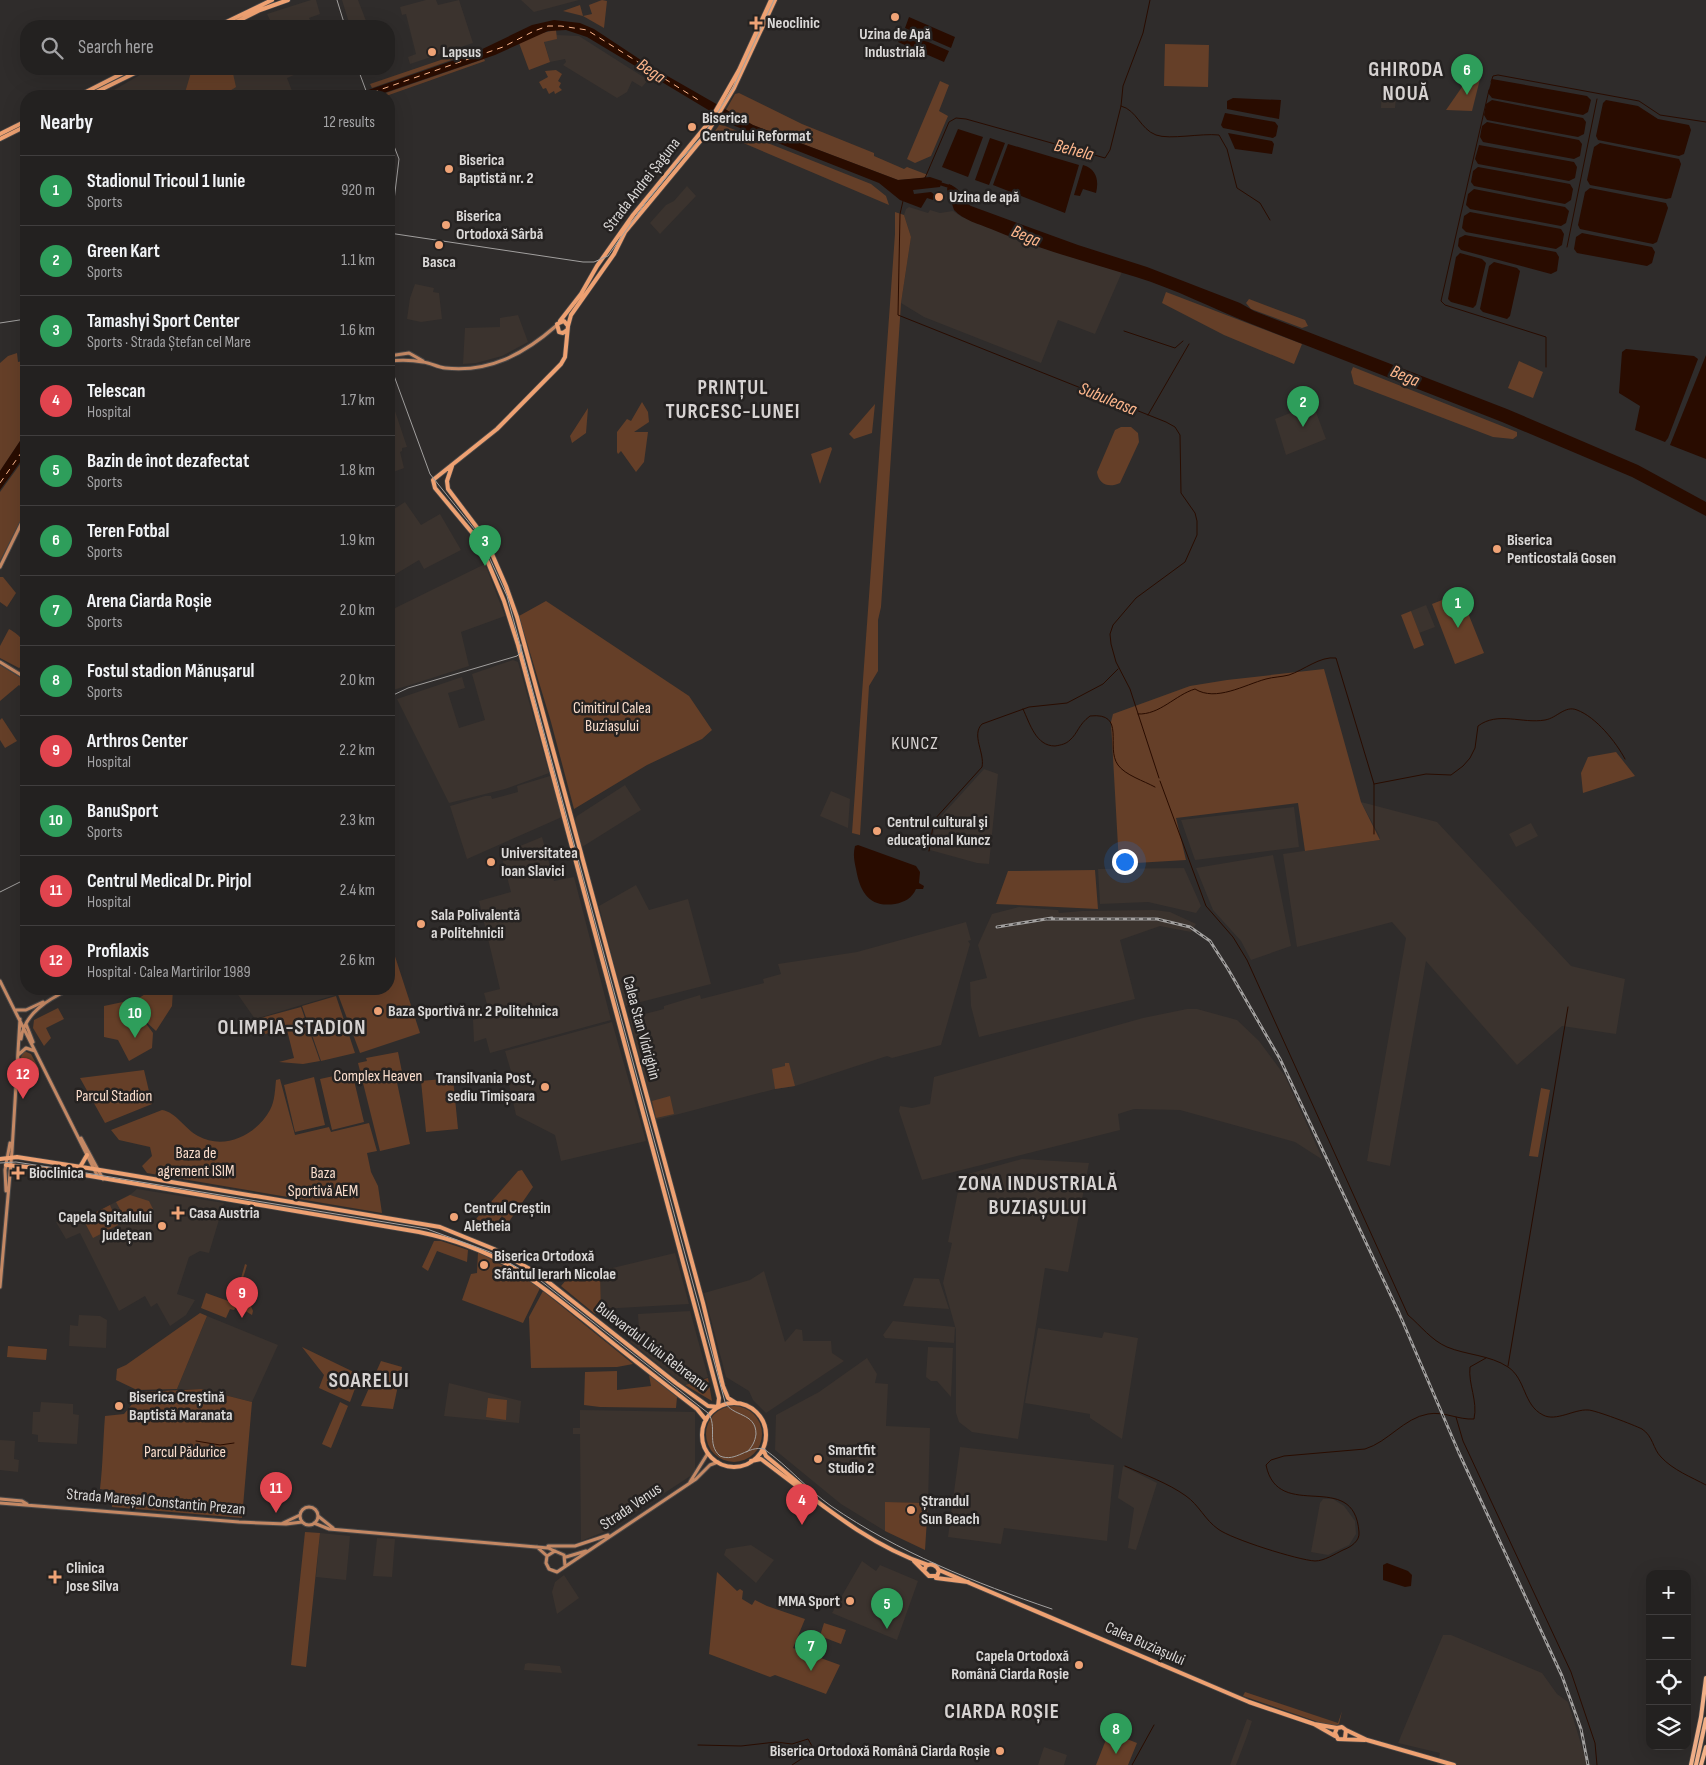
<!DOCTYPE html>
<meta charset="utf-8">
<style>
body{margin:0;font-family:"Sofia Sans Condensed",sans-serif;background:#2b2929;color:#f1f3f6}
.controls{position:absolute;right:15px;bottom:15px;display:grid;overflow:hidden;border-radius:10px;box-shadow:0 5px 20px #0002}
.controls button{width:45px;height:45px;display:grid;place-items:center;padding:0;border:0;border-bottom:1px solid #403e3e;background:#232120;color:#f1f3f6;font:25px sans-serif}
.you{position:absolute;left:1124px;top:861px;width:18px;height:18px;margin:-12px;border:4px solid #fff;border-radius:50%;background:#1a73e8;box-shadow:0 0 0 8px #1a73e833}
.badge{display:grid;place-items:center;width:32px;height:32px;border-radius:50%;background:#efa376;color:#fff;font-size:16px;font-weight:700}
.pin{position:absolute;translate:-50% -41px;filter:drop-shadow(0 1px 2px #0008)}
.pin::after{content:'';position:absolute;top:26px;width:18px;height:15px;background:inherit;clip-path:polygon(0 0,100% 0,50% 100%)}
.list{margin:0;padding:0;list-style:none}
h2{display:flex;justify-content:space-between;align-items:center;height:65px;margin:0;padding:0 20px;font-size:21px}
h2 small{font-size:16px;font-weight:400;color:#a3a3a5}
.list li{display:grid;grid-template-columns:32px 1fr auto;gap:15px;align-items:center;box-sizing:border-box;height:70px;padding:0 20px;border-top:1px solid #403e3e}
.list b{display:block;font-size:19px;white-space:nowrap}
.list p{margin:0;font-size:16px;white-space:nowrap;color:#a3a3a5}
.list em{font-size:16px;font-style:normal;color:#a3a3a5}
.icon{flex:none;width:28px;height:28px;fill:none;stroke:currentColor;stroke-width:2;stroke-linecap:round;stroke-linejoin:round}
.map{position:relative;flex:none;width:1706px;height:1765px;overflow:hidden}
.search{position:absolute;background:#232120;box-shadow:0 5px 20px #0002;left:20px;top:20px;width:375px;height:55px;display:flex;align-items:center;gap:12px;box-sizing:border-box;padding:0 18px;border-radius:20px;color:#a3a3a5;font-size:19px}
.panel{position:absolute;background:#232120;box-shadow:0 5px 20px #0002;left:20px;top:90px;width:375px;height:905px;border-radius:20px}
.map>svg:first-child{display:block}
</style>
<div class="map">
<svg width="1706" height="1765" viewBox="0 0 1706 1765">
<rect width="100%" height="100%" fill="#2f2c2b"/>
<!-- built -->
<path fill="#3b332e" d="M311,0H316L320,14L309,18L313,26H273L267,14Z
M342,0H358L368,26H350Z
M426,0H436L438,5L459,0L473,43L410,64L408,57L416,54L406,14L402,15L400,7Z
M521,0H579L534,12Z
M556,35L579,36L648,80L642,87L632,81L627,92L617,98L563,65L566,62L565,59L550,62L544,41L556,39Z
M150,69H308L287,78L294,96H117L114,90Z
M1382,86L1397,87L1395,108H1381Z
M687,186L696,196L660,234L650,223L666,205L674,201Z
M909,207L928,213L930,210L940,213L953,211L962,217L1122,272L1095,334L1058,320L1041,363L924,317L901,303L911,237L904,215L906,209Z
M415,284L434,288L433,292L439,293L442,319L421,322L407,319L410,298Z
M518,315L528,342L502,356L476,363L463,364L465,328L500,327V318Z
M389,393L407,447L402,448V451L400,452L404,468L391,473L395,484L389,486Z
M1313,404L1326,439L1286,455L1275,419Z
M405,502L421,525L440,514L461,550L424,569L419,560L389,578V519L394,509Z
M485,564L505,616L461,632L469,666L410,685L393,690L389,688V611Z
M1426,605L1435,627L1419,633L1411,611Z
M513,660L518,662L549,773L505,789L449,803L397,699L462,677L465,688L448,693L459,728L485,720L472,674Z
M984,769L998,774L989,864L977,863L930,850L936,822Z
M550,776L562,817L467,859L450,806L485,796H491L492,799L518,792L517,786Z
M625,785L641,810L582,847L575,820L577,816Z
M831,791L850,799L848,828L820,816Z
M1361,802L1437,822L1571,966L1625,979L1616,1034L1562,1026L1517,1065L1426,961L1390,1166L1367,1161L1406,938L1392,922L1297,947L1283,854L1380,840L1379,835Z
M1294,807L1299,847L1195,860L1181,820Z
M1531,823L1538,836L1516,847L1509,834Z
M542,837L554,881L574,877L611,1020L490,1053L486,1038L474,1042L473,1020L490,1015L484,993L500,989L479,901L511,892L501,854Z
M1273,855L1291,946L1251,960L1241,941L1213,910L1196,868Z
M1184,868L1201,906L1196,913L1148,902L1100,904L1098,869Z
M636,885L649,910L688,899L711,984L625,1006L599,906Z
M1019,907L1058,910L1059,913L1082,911L1154,910L1170,912L1196,924L1191,932L1160,926L1120,940L1135,999L979,1037L971,1006L970,982L987,978L978,945L992,914Z
M966,922L971,940L968,941L970,944L941,1045L892,1058L887,1056L795,1086L775,1089L656,1120L629,1018L664,1009V1006L700,995L701,999L764,983L763,979L781,974L778,964L857,952Z
M234,989H332L335,995L255,1019Z
M1187,1009H1197L1237,1020L1259,1041L1285,1076L1323,1160L1295,1142L1180,1110L1134,1109L1118,1114L1120,1130L922,1180L899,1111L900,1106L912,1108L930,1104L934,1077L1143,1018Z
M612,1022L646,1141L561,1161L555,1135L516,1115L508,1080L513,1078L505,1051Z
M1022,1159L1089,1163L1068,1272L1045,1268L1018,1439L972,1432L959,1422L956,1413V1330L943,1283L952,1243L948,1242L961,1176Z
M137,1189L224,1203L209,1253L200,1251L189,1257L177,1294L195,1300L186,1315L170,1326L157,1303L151,1307L145,1296L119,1311L80,1233L66,1239L56,1222L81,1220L131,1194Z
M675,1253L689,1304L601,1309L600,1271Z
M764,1271L785,1342L796,1329L802,1330L803,1341H831L832,1353L844,1361L766,1413L753,1400L749,1391L726,1377L704,1293L750,1280Z
M914,1278L939,1279L949,1309L903,1306Z
M690,1311L708,1377L684,1385L630,1342L639,1330L638,1314Z
M79,1315L100,1316L107,1320L106,1348L69,1346L70,1325L78,1326Z
M207,1316L278,1345L252,1402L201,1389H177Z
M893,1321L955,1327L954,1343L885,1338L883,1335Z
M1038,1328L1102,1338L1104,1332L1138,1338L1122,1439L1090,1418V1414L1025,1403Z
M928,1347L953,1348L951,1397L937,1381H931L926,1377Z
M867,1358L877,1374L875,1383L888,1384L886,1426L930,1428L928,1503L885,1502V1531L841,1504L775,1450L776,1415L819,1392Z
M449,1383L521,1401L519,1423L444,1416Z
M41,1402L73,1404V1414L79,1415L77,1444L38,1442V1435L32,1434L33,1412H40Z
M580,1410L695,1412V1473L617,1524L611,1523L606,1531L581,1541L580,1434H573V1428H580Z
M0,1440L15,1441L14,1459L19,1460L18,1472L0,1470Z
M960,1447L1114,1465L1107,1541L1004,1528L1001,1544L948,1537Z
M1123,1466L1157,1483L1136,1550L1128,1548L1134,1508L1118,1498Z
M1323,1499H1333L1344,1506L1355,1521L1356,1534L1349,1545L1328,1555L1311,1552L1320,1503Z
M320,1533L350,1536L346,1580L316,1577Z
M377,1538L395,1539L392,1577L373,1576Z
M751,1545L774,1560L756,1583L724,1555L726,1549Z
M862,1561L876,1571L880,1565L918,1581L897,1640L832,1613Z
M564,1575L579,1598L557,1614L552,1592L555,1582Z
M1443,1635H1451L1542,1673L1557,1694L1568,1702L1587,1763L1593,1765H1437L1440,1753L1398,1743Z
M528,1663L560,1666L562,1673L524,1670L525,1664Z
M1247,1719L1252,1721L1247,1736L1236,1765H1230Z
M1044,1747L1067,1755L1064,1765H1038Z"/>
<!-- green -->
<path fill="#653f28" d="M602,0L607,1L604,28L583,16L563,11L580,5L583,16L592,14L589,5Z
M556,30L557,39L544,42L550,62L529,70L519,43L537,34Z
M1165,44L1209,45L1208,87L1164,86Z
M479,47L480,50L372,88L370,84Z
M484,59L485,61L386,96H377Z
M1478,64L1483,67L1472,111L1446,110Z
M192,69H232L236,87L222,96H184Z
M556,70L562,74L558,81L561,83L559,87L562,90L555,94L554,91L549,94L546,88L543,89L539,82L548,77L545,71Z
M940,81L949,85L939,111L948,116L931,156L915,163L907,159Z
M739,93L802,124L874,153V156L904,169L907,167L928,175L923,178L898,180L753,125L726,110L735,94Z
M720,124L871,184L886,196L889,205L715,131Z
M895,212L904,215L911,237L901,303L881,607L878,620V671L869,686L860,835L852,833L895,234Z
M1166,292L1302,344L1294,364L1224,335L1162,303Z
M1249,299L1305,320L1308,326L1302,328L1251,309L1246,303Z
M17,353L18,362L26,360V432L0,471V363L8,356Z
M1519,361L1543,372L1533,398L1508,388Z
M1353,367L1517,432V436L1513,439L1493,437L1354,384L1351,372Z
M642,402L648,412L649,422L634,432H648L644,462L636,472L621,451L618,454L617,452V432L627,419L631,421Z
M875,404L872,433L854,439L849,434Z
M588,408L586,433L572,443L570,436Z
M1121,427H1131L1138,433L1139,442L1120,483C1109,488 1099,485 1097,472L1115,430Z
M831,447L832,449L820,484L811,454Z
M26,456V510L0,561V492Z
M0,577H3L16,593L7,607L0,602Z
M1460,593L1484,653L1455,664L1432,604Z
M546,601L689,696L712,730L702,739L647,765L574,809L551,722L519,616Z
M1411,611L1424,645L1414,649L1401,615Z
M9,629C22,636 26,643 26,658L24,660L26,663L19,668L0,658V646Z
M0,665L26,681V691L19,685L0,701Z
M1324,669L1361,802L1380,840L1305,851L1298,803L1176,818L1186,860L1119,864L1111,722L1113,714L1190,686L1227,680Z
M2,718L17,741L5,748L0,740V720Z
M1616,752L1635,776L1583,793L1581,773L1588,757Z
M1095,870L1098,909L996,904L1008,871Z
M389,938L420,1033L360,1053L336,989H389Z
M154,989H173L172,1006L156,1031L142,1018L153,1033L152,1048L129,1061L118,1040L104,1037V1006L137,999Z
M336,996L355,1053L321,1061L302,1006Z
M301,1007L320,1061L303,1064L279,1062L294,1058L287,1030L265,1034L257,1019Z
M58,1008L64,1019L46,1028L51,1038L44,1046L33,1028L34,1020Z
M24,1051L31,1054L39,1069L38,1072L24,1075L19,1072L21,1057Z
M398,1052L402,1072L395,1073L410,1144L380,1151L358,1063L367,1061L366,1058Z
M785,1063H789L795,1086L775,1089L772,1069L785,1066Z
M144,1070L152,1104L105,1123L80,1078Z
M352,1072L364,1122L332,1130L320,1079Z
M314,1077L325,1125L295,1132L284,1085Z
M453,1078L458,1129L426,1132L421,1081Z
M280,1079L295,1135L329,1127L331,1132L369,1123L377,1151L367,1153L371,1172L378,1186L382,1213L147,1173L142,1166L152,1156L150,1147L119,1140L111,1130L162,1110C176,1112 185,1129 198,1136C225,1151 257,1134 270,1110C275,1101 275,1089 276,1080Z
M1541,1088L1550,1090L1538,1157L1529,1156Z
M670,1096L674,1114L656,1118L652,1101Z
M522,1170L533,1187L508,1223L502,1216L494,1227L476,1219L518,1171Z
M130,1195L149,1201L153,1209L127,1222L116,1202Z
M110,1205L118,1225L93,1238L83,1219Z
M434,1241H441L468,1250L467,1262L437,1251L428,1271L422,1267Z
M478,1252L541,1286L523,1323L462,1300L471,1274L477,1273Z
M245,1264L247,1265L240,1288L244,1290L253,1311L252,1315L237,1306L234,1310L230,1309L226,1318L201,1308L206,1293L234,1303Z
M600,1271L601,1309L595,1314L561,1286L567,1279Z
M543,1291L633,1364L617,1367L531,1368L529,1317Z
M200,1313L207,1316L177,1389L137,1390L116,1380L117,1369L126,1365Z
M8,1346L47,1349L46,1360L7,1357Z
M302,1347L360,1375L350,1402L319,1388L324,1375Z
M381,1361L402,1367L393,1409L361,1406Z
M617,1371V1390L651,1386L649,1375L677,1397L676,1408L600,1407L584,1405L585,1372Z
M708,1378L712,1401L685,1385Z
M201,1389L252,1402L242,1518L112,1507L113,1491L100,1489C103,1464 103,1441 105,1416L124,1414L142,1392Z
M488,1398L507,1400L506,1420L486,1417Z
M340,1402L348,1406L331,1448L322,1444Z
M706 1434a28 28 0 1 1 56 0a28 28 0 1 1-56 0Z
M885,1502L928,1503L925,1550L885,1531Z
M305,1532L320,1533L306,1667L291,1665Z
M717,1572L737,1591L740,1589L743,1591L742,1599L752,1605L755,1600L767,1606L805,1619L793,1648L840,1665L826,1694L775,1675L770,1677L709,1654Z
M824,1623L846,1630L841,1644L820,1636Z
M1245,1692L1338,1723L1342,1711L1339,1724L1336,1726L1321,1723L1243,1696Z
M1109,1732L1137,1743L1128,1765H1096Z"/>
<!-- water -->
<path fill="#290c00" d="M909,17L955,37L951,48L905,28Z
M554,20L580,23L594,29L650,66L753,125L898,180L930,177L942,181L940,187L913,190L914,194L931,192L935,195L933,200L927,198L921,208L900,200L879,183L735,126L587,37L566,30L548,31L495,55L375,96H351L472,54L532,25Z
M903,31L949,51L944,62L898,42Z
M1492,79L1587,96L1591,100L1588,112L1583,115L1492,98L1488,93Z
M1233,98L1281,100L1279,119L1227,109V101Z
M1492,100L1583,118L1586,122L1584,134L1578,137L1487,120L1484,115L1486,104Z
M1606,100L1638,106L1658,119L1689,125L1691,130L1684,154L1679,156L1598,140L1596,136L1603,103Z
M1225,113L1275,122L1278,126L1276,136L1273,138L1223,128L1221,125Z
M1487,122L1579,140L1582,144L1580,156L1574,159L1483,142L1480,137L1482,126Z
M958,129L983,137L968,177L942,167Z
M1228,133L1272,141L1274,144L1272,154L1235,149Z
M990,138L1005,143L989,185L975,180Z
M1600,143L1679,159L1681,164L1671,198L1666,199L1590,185L1587,180L1594,147Z
M1008,144L1079,165L1065,213L993,185Z
M1479,145L1574,162L1577,167L1575,178L1569,181L1478,164L1475,159Z
M1083,165C1097,169 1099,181 1096,193L1083,189L1080,196L1074,195Z
M1478,167L1570,184L1573,189L1571,200L1565,204L1474,186L1471,182L1473,171Z
M949,184C964,190 960,199 971,206L1078,245L1147,267L1240,303L1254,311L1507,409L1638,465L1706,502V516L1632,477L1502,422L1249,323C1212,308 1175,289 1136,277C1087,262 1038,249 991,229C979,224 963,220 954,210L947,189Z
M1590,188L1666,203L1668,208L1657,242L1653,244L1580,229L1578,225L1585,192Z
M1474,189L1565,207L1569,211L1566,223L1561,226L1470,209L1466,205L1468,194Z
M1470,212L1561,229L1564,234L1562,245L1556,249L1466,232L1462,228L1464,216Z
M1582,233L1652,247L1655,252L1652,263L1647,266L1577,253L1574,249L1576,237Z
M1465,235L1556,252L1559,257L1557,271L1551,274L1461,250L1458,246L1459,238Z
M1460,253L1482,259L1486,263L1476,305L1473,308L1451,302L1448,299L1456,257Z
M1494,262L1517,268L1520,271L1510,316L1507,319L1483,312L1480,309L1489,266Z
M1626,349L1694,356L1698,359L1668,438L1665,442L1635,430L1640,406L1619,393L1622,352Z
M1706,355V459L1670,445Z
M26,432V454L0,490V471Z
M858,845L916,866L920,872L919,883L924,886L923,889H916C912,898 905,902 895,904C869,908 860,892 856,869C854,860 853,854 855,846Z
M1387,1563L1408,1571L1412,1575L1411,1586L1405,1587L1383,1580V1565Z"/>
<g fill="none" stroke-linecap="round" stroke-linejoin="round">
<!-- stream -->
<path stroke="#290c00" stroke-width="1" d="M1491,82L1493,76L1498,75L1639,101L1660,115L1706,122
M1489,90L1441,301L1445,305L1546,337V367
M1121,106C1137,110 1140,129 1156,135C1170,140 1201,133 1219,135L1227,149L1237,188L1260,203L1270,220
M925,178L949,122L956,118L966,119L1105,158L1110,150L1121,106L1123,86L1143,33L1150,0
M903,201L900,214L898,315L1166,422L1175,427L1180,435L1181,493L1195,513L1197,521V535L1185,562L1136,598L1113,625L1110,634L1111,644L1116,662L1130,689L1159,778
M1567,247L1597,99
M1124,331L1175,348L1183,341
M1148,415L1189,344
M1023,709C1030,724 1036,746 1055,746C1061,745 1066,744 1070,740C1078,733 1078,725 1090,716C1127,712 1105,747 1118,765C1125,775 1144,781 1155,787
M1138,714C1160,715 1175,695 1195,689C1216,702 1244,685 1266,679C1273,677 1281,677 1289,675C1304,670 1320,656 1336,658L1374,784V834
M1160,781L1206,906L1233,937L1247,960L1408,1315C1421,1326 1431,1340 1447,1347C1466,1355 1490,1355 1508,1367C1526,1379 1523,1405 1543,1415C1556,1422 1574,1409 1588,1410C1595,1410 1634,1425 1642,1429C1653,1436 1653,1449 1661,1457C1673,1470 1691,1477 1706,1485
M1374,784L1426,774L1451,775L1463,766L1470,758L1475,748L1478,726C1498,711 1522,724 1545,720C1557,718 1565,705 1577,710C1596,717 1616,742 1625,759
M929,851L934,820L982,767C985,753 971,735 982,724L1029,707L1067,703L1103,684L1118,669
M1508,1366L1568,1007
M1456,1417L1463,1441L1571,1672L1595,1743L1597,1765
M196,1441L220,1445L234,1443
M1125,1466C1145,1475 1168,1483 1186,1496C1199,1505 1205,1520 1218,1529C1231,1539 1298,1560 1315,1561C1324,1561 1335,1554 1343,1550C1351,1547 1360,1541 1359,1532C1354,1467 1278,1524 1266,1465L1271,1460L1284,1456L1365,1449C1388,1442 1404,1418 1428,1414C1444,1411 1458,1420 1474,1419C1478,1401 1468,1384 1470,1367L1486,1358
M698,1745L741,1746L776,1742L792,1744L808,1739L812,1746
M792,1765L809,1754L811,1750
M1132,1765L1154,1725"/>
<!-- canal -->
<path stroke="#290c00" stroke-width="3" d="M938,183L951,187"/>
<!-- ferry -->
<path stroke="#fdb68c" stroke-width="1" stroke-dasharray="6 5" stroke-linecap="butt" d="M362,96L503,47L534,31L548,26H561L587,30L700,101
M0,483L26,446"/>
<!-- secondary casing -->
<g stroke="#4a4847" stroke-width="5">
<path id="secondary" d="M389,356L409,353L423,361
M389,361C400,360 412,360 423,362C431,363 437,367 445,368C489,373 524,354 556,326
M0,567L26,514
M0,662L26,678
M0,981L98,1177
M16,1010H26L43,1002
M26,1024L33,1042
M21,1039C24,1013 49,999 70,989
M18,1055L26,1048L35,1051
M81,1138L103,1179
M6,1191L5,1170L10,1143
M0,1287L12,1151L20,1019
M690,1482L708,1453
M0,1499L22,1501L27,1504
M0,1503L239,1522L286,1524L302,1522
M300 1516a9 9 0 1 1 18 0a9 9 0 1 1-18 0Z
M318,1516L333,1528
M283,1523L300,1515
M314,1523L329,1529L548,1548L564,1555L565,1566
M548,1546H575L608,1535
M537,1547L547,1556
M555,1551L547,1556L546,1563L549,1569L557,1572L696,1479L710,1465L718,1462
M566,1557L586,1551"/>
</g>
<!-- primary casing -->
<g stroke="#4a4847" stroke-width="5.5">
<path id="primary" d="M218,26L272,0
M228,26L260,10L288,0
M78,96L131,69
M88,96L143,69
M0,134L26,121
M0,139L26,126
M560,321L581,294L597,266L633,215L710,121L739,70L771,0
M568,326L571,315L614,254L625,232L707,133L734,88L775,0
M567,330L563,333L559,332L557,324L564,321L568,326L565,357L561,364L497,429L433,480L435,488L479,541L504,601L518,645L704,1341L719,1398L718,1407
M452,466L447,481L448,489L485,538L506,586L517,617L703,1303L723,1386L728,1398L736,1403
M0,1159L17,1157L94,1169L440,1227L494,1249L537,1273L676,1383L708,1406L718,1407
M6,1165L49,1169L419,1232C497,1248 533,1279 593,1327C627,1355 662,1382 697,1409L706,1420
M80,1167L87,1155
M702 1435a32 32 0 1 1 64 0a32 32 0 1 1-64 0Z
M763,1449L766,1456L802,1486L805,1492
M751,1461L761,1459C814,1498 865,1544 928,1565
M914,1561L929,1576H937L939,1571C937,1565 931,1563 926,1566L924,1571
M939,1570L1249,1702L1314,1724L1337,1728
M936,1578L968,1582
M1314,1724L1335,1736
M1346,1730L1367,1740L1454,1765
M1345,1738L1346,1730L1342,1727L1337,1728L1335,1733L1338,1739L1365,1740"/>
</g>
<!-- trunk casing -->
<g stroke="#4a4847" stroke-width="5.5">
<path id="trunk" d="M1691,1765L1701,1717L1706,1678
M1696,1765L1706,1719
M1701,1765L1706,1747"/>
</g>
<!-- secondary -->
<use href="#secondary" stroke="#c48864" stroke-width="3"/>
<!-- primary -->
<use href="#primary" stroke="#eea172" stroke-width="4"/>
<!-- trunk -->
<use href="#trunk" stroke="#f4b28a" stroke-width="4"/>
<!-- tram -->
<path stroke="#a2a09f" stroke-width="1" d="M337,0L345,26
M358,69L368,96
M389,133L399,159L389,242
M389,233L583,262H594L608,256L646,202L681,159L703,136L733,88L774,0
M0,323L26,319
M389,362L430,474L479,535L507,596L725,1402C732,1417 756,1412 756,1434C755,1442 752,1447 747,1452
M389,697L408,688L517,656L520,653L521,645
M0,892L26,879
M0,1163L16,1162L80,1172L427,1229L490,1252L541,1281L708,1413C718,1426 706,1444 720,1456C736,1463 748,1445 764,1449C788,1466 807,1489 831,1506C898,1552 975,1583 1052,1609"/>
<!-- rail casing -->
<g stroke="#a2a09f" stroke-width="3">
<path id="rail" d="M1047,919H1157L1190,927L1210,941L1228,969L1280,1059L1399,1313L1459,1453L1562,1676L1581,1729L1588,1765
M997,927L1052,918"/>
</g>
<!-- rail -->
<use href="#rail" stroke="#252221" stroke-width="1" stroke-dasharray="4" stroke-linecap="butt"/>
</g>
<!-- markers -->
<g fill="#efa376" stroke="#252221" stroke-width="2">
<circle cx="895" cy="17" r="5"/>
<path d="M753.5 15.5h5v5h5v5h-5v5h-5v-5h-5v-5h5z"/>
<circle cx="432" cy="52" r="5"/>
<circle cx="692" cy="127" r="5"/>
<circle cx="449" cy="169" r="5"/>
<circle cx="939" cy="197" r="5"/>
<circle cx="446" cy="225" r="5"/>
<circle cx="439" cy="245" r="5"/>
<circle cx="1497" cy="549" r="5"/>
<circle cx="877" cy="831" r="5"/>
<circle cx="491" cy="862" r="5"/>
<circle cx="421" cy="924" r="5"/>
<circle cx="378" cy="1011" r="5"/>
<circle cx="545" cy="1087" r="5"/>
<path d="M15.5 1165.5h5v5h5v5h-5v5h-5v-5h-5v-5h5z"/>
<path d="M175.5 1205.5h5v5h5v5h-5v5h-5v-5h-5v-5h5z"/>
<circle cx="454" cy="1217" r="5"/>
<circle cx="162" cy="1226" r="5"/>
<circle cx="484" cy="1265" r="5"/>
<circle cx="119" cy="1406" r="5"/>
<circle cx="818" cy="1459" r="5"/>
<circle cx="911" cy="1510" r="5"/>
<path d="M52.5 1569.5h5v5h5v5h-5v5h-5v-5h-5v-5h5z"/>
<circle cx="850" cy="1601" r="5"/>
<circle cx="1079" cy="1665" r="5"/>
<circle cx="1000" cy="1751" r="5"/>
</g>
<g text-anchor="middle" dominant-baseline="central" stroke-width="5" stroke-linejoin="round" paint-order="stroke">
<!-- poi labels -->
<g font-size="16" font-weight="bold" fill="#dad8d7" stroke="#252221" text-anchor="start">
<text x="767" y="23">Neoclinic</text>
<text x="895" y="34" text-anchor="middle">Uzina de Apă<tspan x="895" dy="18">Industrială</tspan></text>
<text x="442" y="52">Lapsus</text>
<text x="702" y="118">Biserica<tspan x="702" dy="18">Centrului Reformat</tspan></text>
<text x="459" y="160">Biserica<tspan x="459" dy="18">Baptistă nr. 2</tspan></text>
<text x="949" y="197">Uzina de apă</text>
<text x="456" y="216">Biserica<tspan x="456" dy="18">Ortodoxă Sârbă</tspan></text>
<text x="439" y="262" text-anchor="middle">Basca</text>
<text x="1507" y="540">Biserica<tspan x="1507" dy="18">Penticostală Gosen</tspan></text>
<text x="887" y="822">Centrul cultural şi<tspan x="887" dy="18">educaţional Kuncz</tspan></text>
<text x="501" y="853">Universitatea<tspan x="501" dy="18">Ioan Slavici</tspan></text>
<text x="431" y="915">Sala Polivalentă<tspan x="431" dy="18">a Politehnicii</tspan></text>
<text x="388" y="1011">Baza Sportivă nr. 2 Politehnica</text>
<text x="535" y="1078" text-anchor="end">Transilvania Post,<tspan x="535" dy="18">sediu Timișoara</tspan></text>
<text x="29" y="1173">Bioclinica</text>
<text x="464" y="1208">Centrul Creștin<tspan x="464" dy="18">Aletheia</tspan></text>
<text x="189" y="1213">Casa Austria</text>
<text x="152" y="1217" text-anchor="end">Capela Spitalului<tspan x="152" dy="18">Județean</tspan></text>
<text x="494" y="1256">Biserica Ortodoxă<tspan x="494" dy="18">Sfântul Ierarh Nicolae</tspan></text>
<text x="129" y="1397">Biserica Creștină<tspan x="129" dy="18">Baptistă Maranata</tspan></text>
<text x="828" y="1450">Smartfit<tspan x="828" dy="18">Studio 2</tspan></text>
<text x="921" y="1501">Ștrandul<tspan x="921" dy="18">Sun Beach</tspan></text>
<text x="66" y="1568">Clinica<tspan x="66" dy="18">Jose Silva</tspan></text>
<text x="840" y="1601" text-anchor="end">MMA Sport</text>
<text x="1069" y="1656" text-anchor="end">Capela Ortodoxă<tspan x="1069" dy="18">Română Ciarda Roșie</tspan></text>
<text x="990" y="1751" text-anchor="end">Biserica Ortodoxă Română Ciarda Roșie</text>
</g>
<!-- street labels -->
<g font-size="16" fill="#dad8d7" stroke="#252221">
<text transform="translate(642 185) rotate(-52)">Strada Andrei Șaguna</text>
<text transform="translate(641 1028) rotate(75)">Calea Stan Vidrighin</text>
<text transform="translate(652 1347) rotate(37)">Bulevardul Liviu Rebreanu</text>
<text transform="translate(156 1502) rotate(5)">Strada Mareșal Constantin Prezan</text>
<text transform="translate(631 1507) rotate(-34)">Strada Venus</text>
<text transform="translate(1145 1644) rotate(24)">Calea Buziașului</text>
</g>
<!-- park labels -->
<g font-size="16" fill="#fbdecd" stroke="#252221">
<text x="612" y="708">Cimitirul Calea<tspan x="612" dy="18">Buziașului</tspan></text>
<text x="378" y="1076">Complex Heaven</text>
<text x="114" y="1096">Parcul Stadion</text>
<text x="196" y="1153">Baza de<tspan x="196" dy="18">agrement ISIM</tspan></text>
<text x="323" y="1173">Baza<tspan x="323" dy="18">Sportivă AEM</tspan></text>
<text x="185" y="1452">Parcul Pădurice</text>
</g>
<!-- water labels -->
<g font-size="18" font-style="italic" fill="#fdb68c" stroke="#252221">
<text transform="translate(651 71) rotate(33)">Bega</text>
<text transform="translate(1074 150) rotate(15)">Behela</text>
<text transform="translate(1026 236) rotate(22)">Bega</text>
<text transform="translate(1405 376) rotate(22)">Bega</text>
<text transform="translate(1108 399) rotate(22)">Subuleasa</text>
</g>
<!-- neighbourhood labels -->
<g font-size="18" letter-spacing="1" fill="#d6d2d1" stroke="#252221">
<text x="915" y="743">KUNCZ</text>
</g>
<!-- district labels -->
<g font-size="21" font-weight="bold" letter-spacing="1" fill="#d6d2d1" stroke="#252221">
<text x="1406" y="69">GHIRODA<tspan x="1406" dy="24">NOUĂ</tspan></text>
<text x="733" y="387">PRINȚUL<tspan x="733" dy="24">TURCESC-LUNEI</tspan></text>
<text x="292" y="1027">OLIMPIA-STADION</text>
<text x="1038" y="1183">ZONA INDUSTRIALĂ<tspan x="1038" dy="24">BUZIAȘULUI</tspan></text>
<text x="369" y="1380">SOARELUI</text>
<text x="1002" y="1711">CIARDA ROȘIE</text>
</g>
</g>
</svg>
<div class="controls">
<button>+</button>
<button>−</button>
<button><svg class="icon" aria-label="locate" viewBox="0 0 24 24"><circle cx="12" cy="12" r="6"/><path d="M12 2v4M12 18v4M2 12h4M18 12h4"/></svg></button>
<button><svg class="icon" aria-label="layers" viewBox="0 0 24 24"><path d="M12 4l9 5-9 5-9-5zM3 14l9 5 9-5"/></svg></button>
</div>
<div class="you"></div>
<div class="pin badge" style="left:1458px;top:628px;background:#2e9e5b">1</div>
<div class="pin badge" style="left:1303px;top:427px;background:#2e9e5b">2</div>
<div class="pin badge" style="left:485px;top:566px;background:#2e9e5b">3</div>
<div class="pin badge" style="left:802px;top:1525px;background:#e0444e">4</div>
<div class="pin badge" style="left:887px;top:1629px;background:#2e9e5b">5</div>
<div class="pin badge" style="left:1467px;top:95px;background:#2e9e5b">6</div>
<div class="pin badge" style="left:811px;top:1671px;background:#2e9e5b">7</div>
<div class="pin badge" style="left:1116px;top:1754px;background:#2e9e5b">8</div>
<div class="pin badge" style="left:242px;top:1318px;background:#e0444e">9</div>
<div class="pin badge" style="left:135px;top:1038px;background:#2e9e5b">10</div>
<div class="pin badge" style="left:276px;top:1513px;background:#e0444e">11</div>
<div class="pin badge" style="left:23px;top:1099px;background:#e0444e">12</div>
<div class="search"><svg class="icon" aria-label="search" viewBox="0 0 24 24"><circle cx="10" cy="10" r="6"/><path d="M15 15l6 6"/></svg>Search here</div>
<section class="panel">
<h2>Nearby<small>12 results</small></h2>
<ul class="list">
<li><span class="badge" style="background:#2e9e5b">1</span><div><b>Stadionul Tricoul 1 Iunie</b><p>Sports</p></div><em>920 m</em></li>
<li><span class="badge" style="background:#2e9e5b">2</span><div><b>Green Kart</b><p>Sports</p></div><em>1.1 km</em></li>
<li><span class="badge" style="background:#2e9e5b">3</span><div><b>Tamashyi Sport Center</b><p>Sports · Strada Ștefan cel Mare</p></div><em>1.6 km</em></li>
<li><span class="badge" style="background:#e0444e">4</span><div><b>Telescan</b><p>Hospital</p></div><em>1.7 km</em></li>
<li><span class="badge" style="background:#2e9e5b">5</span><div><b>Bazin de înot dezafectat</b><p>Sports</p></div><em>1.8 km</em></li>
<li><span class="badge" style="background:#2e9e5b">6</span><div><b>Teren Fotbal</b><p>Sports</p></div><em>1.9 km</em></li>
<li><span class="badge" style="background:#2e9e5b">7</span><div><b>Arena Ciarda Roșie</b><p>Sports</p></div><em>2.0 km</em></li>
<li><span class="badge" style="background:#2e9e5b">8</span><div><b>Fostul stadion Mănușarul</b><p>Sports</p></div><em>2.0 km</em></li>
<li><span class="badge" style="background:#e0444e">9</span><div><b>Arthros Center</b><p>Hospital</p></div><em>2.2 km</em></li>
<li><span class="badge" style="background:#2e9e5b">10</span><div><b>BanuSport</b><p>Sports</p></div><em>2.3 km</em></li>
<li><span class="badge" style="background:#e0444e">11</span><div><b>Centrul Medical Dr. Pirjol</b><p>Hospital</p></div><em>2.4 km</em></li>
<li><span class="badge" style="background:#e0444e">12</span><div><b>Profilaxis</b><p>Hospital · Calea Martirilor 1989</p></div><em>2.6 km</em></li>
</ul>
</section>
</div>
